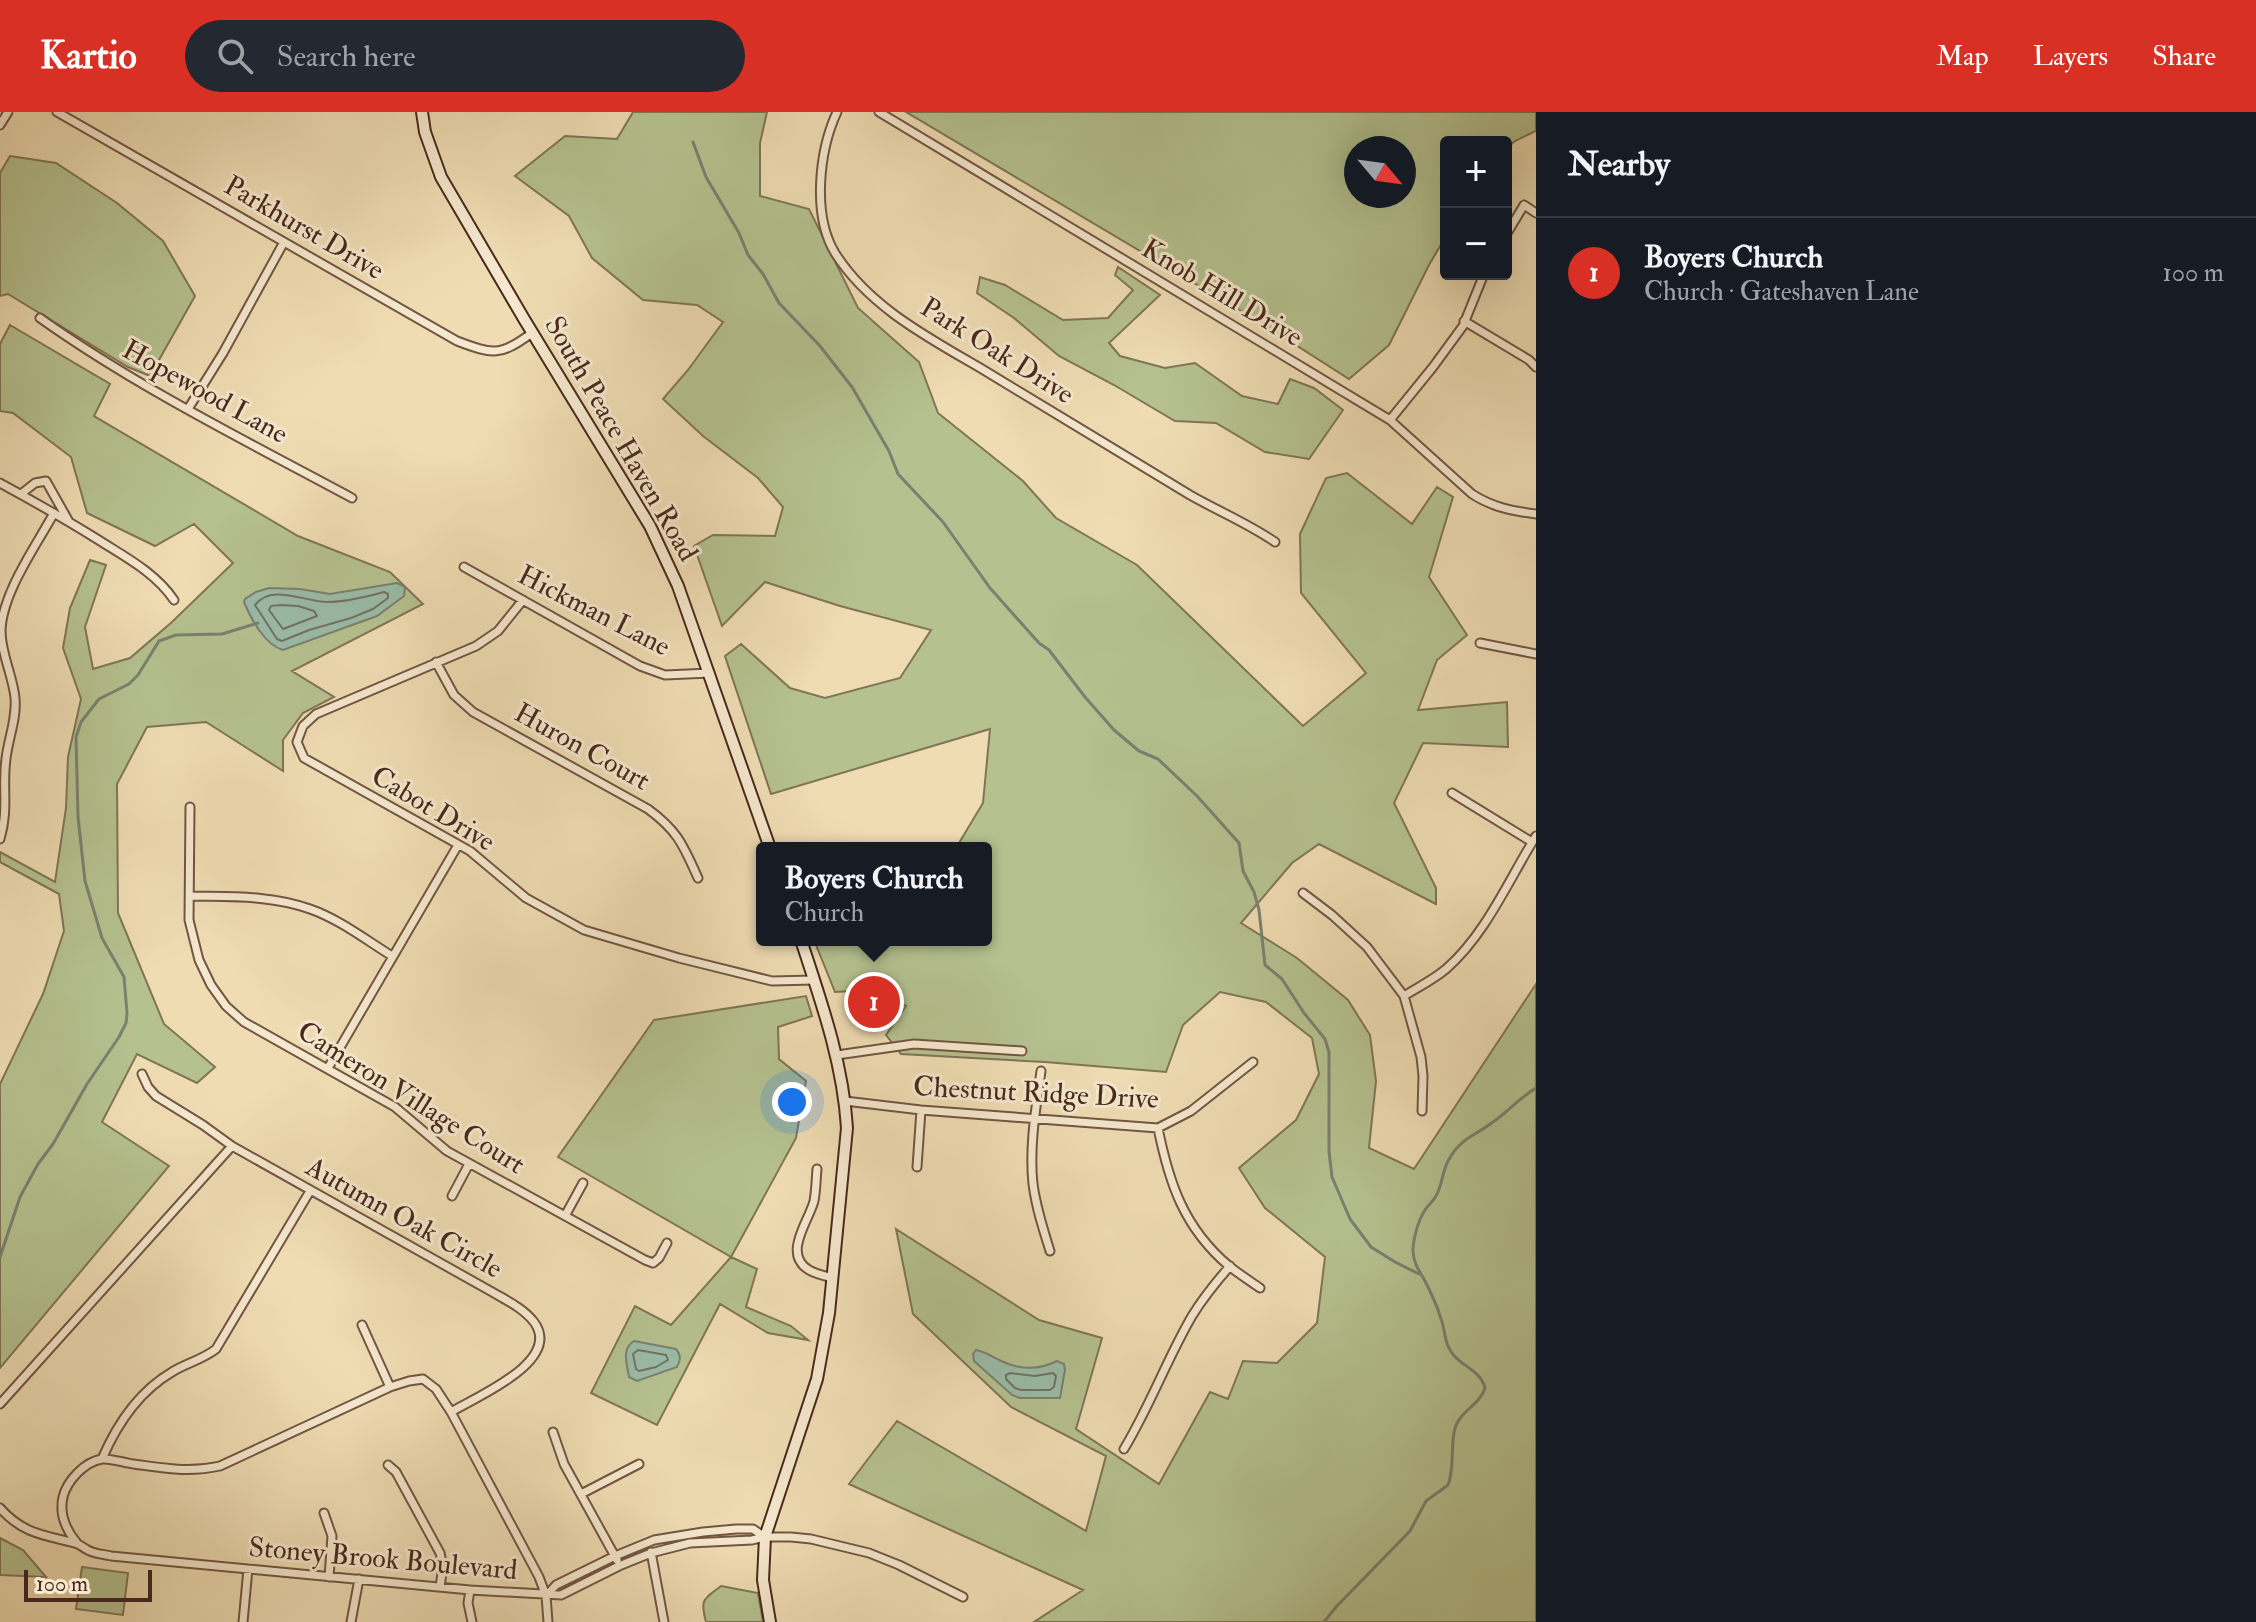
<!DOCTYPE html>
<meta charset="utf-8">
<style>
body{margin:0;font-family:"IM FELL Double Pica",serif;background:#242831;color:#f1f3f6}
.controls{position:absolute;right:24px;top:24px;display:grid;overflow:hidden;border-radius:8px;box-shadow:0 8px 32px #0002}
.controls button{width:72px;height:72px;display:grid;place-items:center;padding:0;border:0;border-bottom:2px solid #363941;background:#171b24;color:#f1f3f6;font:40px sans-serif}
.compass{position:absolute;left:1344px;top:24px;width:72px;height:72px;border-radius:50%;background:#171b24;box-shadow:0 8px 32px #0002;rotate:119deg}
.scale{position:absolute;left:24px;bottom:20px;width:128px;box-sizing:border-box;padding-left:8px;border:4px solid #4a291c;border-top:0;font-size:22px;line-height:28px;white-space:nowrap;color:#4a291c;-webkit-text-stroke:6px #f5e8ce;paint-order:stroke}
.you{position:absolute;left:792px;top:990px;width:28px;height:28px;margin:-20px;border:6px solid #fff;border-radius:50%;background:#1a73e8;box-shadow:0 0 0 12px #1a73e833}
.badge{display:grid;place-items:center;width:52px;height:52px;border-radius:50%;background:#d93025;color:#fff;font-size:26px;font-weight:700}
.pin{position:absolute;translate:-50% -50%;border:4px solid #fff;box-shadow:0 2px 8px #0006}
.popup{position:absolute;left:756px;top:730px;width:236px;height:104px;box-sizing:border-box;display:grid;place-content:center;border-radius:8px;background:#171b24;filter:drop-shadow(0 2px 6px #0005);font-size:26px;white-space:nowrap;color:#9ea1a6}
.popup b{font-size:30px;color:#f1f3f6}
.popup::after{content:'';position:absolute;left:50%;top:100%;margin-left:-16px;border:16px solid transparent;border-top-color:#171b24}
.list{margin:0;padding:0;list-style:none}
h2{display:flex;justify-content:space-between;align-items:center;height:104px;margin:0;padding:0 32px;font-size:34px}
h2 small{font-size:26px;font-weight:400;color:#9ea1a6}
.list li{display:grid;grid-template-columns:52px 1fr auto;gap:24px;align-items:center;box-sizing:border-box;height:112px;padding:0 32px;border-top:2px solid #363941}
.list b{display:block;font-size:30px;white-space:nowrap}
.list p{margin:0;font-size:26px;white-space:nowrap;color:#9ea1a6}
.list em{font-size:26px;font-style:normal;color:#9ea1a6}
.icon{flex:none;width:44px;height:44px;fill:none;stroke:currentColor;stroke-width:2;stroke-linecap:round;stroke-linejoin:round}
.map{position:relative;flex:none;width:1536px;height:1510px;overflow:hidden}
header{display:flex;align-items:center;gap:48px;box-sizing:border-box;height:112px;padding:0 40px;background:#d93025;color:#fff}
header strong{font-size:38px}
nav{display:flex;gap:44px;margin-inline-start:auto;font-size:28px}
.search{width:560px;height:72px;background:#242831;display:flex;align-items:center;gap:20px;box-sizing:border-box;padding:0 28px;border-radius:44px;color:#9ea1a6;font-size:30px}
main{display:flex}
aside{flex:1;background:#171b24}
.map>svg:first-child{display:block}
</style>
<header>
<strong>Kartio</strong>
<div class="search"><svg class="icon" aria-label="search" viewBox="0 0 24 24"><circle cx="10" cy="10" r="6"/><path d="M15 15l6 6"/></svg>Search here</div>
<nav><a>Map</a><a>Layers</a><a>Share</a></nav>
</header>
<main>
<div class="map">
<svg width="1536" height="1510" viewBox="0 0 1536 1510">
<rect width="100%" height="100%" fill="#efdcb3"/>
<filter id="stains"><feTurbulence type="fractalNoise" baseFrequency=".0025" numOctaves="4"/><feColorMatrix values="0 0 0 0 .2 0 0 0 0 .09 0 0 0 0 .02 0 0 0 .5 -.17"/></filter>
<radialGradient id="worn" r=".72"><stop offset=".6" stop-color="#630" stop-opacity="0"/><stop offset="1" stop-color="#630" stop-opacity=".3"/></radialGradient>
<!-- green -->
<path fill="#b5c18f" stroke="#807556" stroke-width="2" fill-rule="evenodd" d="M633,0H767L760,31V84L809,97L858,196L919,250L938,301L1023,369L1056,406L1137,453L1303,614L1366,561L1301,481L1300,422L1326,366L1347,361L1412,412L1437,375L1453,385L1429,465L1467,523L1437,548L1418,598L1507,590L1508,635L1423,631L1394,691L1436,776V792L1319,732L1292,751L1241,811L1297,846L1348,888L1370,923L1376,969L1369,1036L1414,1057L1536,872V1510H1034L1083,1478L849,1372L897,1309L1086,1419L1106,1344L1011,1295L913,1202L896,1117L1039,1208L1102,1226L1076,1317L1159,1372L1210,1280L1228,1287L1243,1249L1277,1251L1317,1211L1325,1145L1265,1096L1239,1056L1296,1008L1319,962L1312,926L1266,890L1220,880L1183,913L1166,960L1045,950L901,942L886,923L906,894L874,878L835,880L814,828H986V736H956L983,691L990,617L771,682L725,544L741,532L790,576L825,586L900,566L931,518L840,494L765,470L722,514L694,434L713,423L775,424L783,395L758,366L703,324L663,287L688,258L723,210L697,193L643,188L592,146L569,104L515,64L565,24L617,27Z
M906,0H1536V19L1515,29L1506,37V30H1446V124L1429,153L1389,233L1349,267L1263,212ZM1356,36H1404V84H1356Z
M10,44L56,51L117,91L163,129L195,184L150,264L128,255L8,182L0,184V61Z
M1118,155L1160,183L1109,231L1120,244L1165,256L1195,251L1242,284L1278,292L1290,267L1314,276L1343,298L1309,347L1265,340L1216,311L1175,309L1114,273L1059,244L1014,206L977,181L980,165L1005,173L1063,208L1108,206L1133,178L1115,163Z
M10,213L110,272L94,304L298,424L390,460L423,492L292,559L334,585L303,601L283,628V659L206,610L147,615L117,672L118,801L164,912L215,955L197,971L137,942L102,1010L169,1054L0,1256V972L43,882L64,819L59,782L0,750V740L55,770L66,696L68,645L81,587L63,536L70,496L90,448L106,453L85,515L93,557L130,546L172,510L233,451L194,412L155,434L87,401L71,345L13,301L0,299V232Z
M806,884L812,904L778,915L779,947L806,969L796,1026L731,1145L757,1157L746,1195L791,1214L808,1228L768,1221L720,1192L657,1313L591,1281L635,1194L671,1213L731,1145L558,1045L654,908Z
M0,1426L23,1438L46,1465L0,1463Z
M82,1455L128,1461L123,1503L76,1497Z
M721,1474L758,1481L763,1510H706C700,1487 703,1488 721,1474Z"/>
<!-- water -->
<path fill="#9abca8" stroke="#7a8170" stroke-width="2" d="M397,471L405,475L404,484L377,504L283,538C265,533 251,507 244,490L245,487L256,480L269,476L300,477L330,482Z
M634,1229L676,1237C681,1243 681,1248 677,1255L637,1269L629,1265C627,1252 621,1237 634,1229Z
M976,1238C987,1240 995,1247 1006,1251C1023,1258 1041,1257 1057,1249L1064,1252L1065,1258L1060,1286H1020L1012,1283L974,1249L973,1242Z"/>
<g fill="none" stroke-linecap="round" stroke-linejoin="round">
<!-- shore -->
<path stroke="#727262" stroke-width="2" d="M384,480L388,482V486L373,497L351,506L309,518L282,529L277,527L255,493C271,471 305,490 327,490C347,490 366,485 384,480Z
M280,493L298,494L314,499L317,504L283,517L269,498L271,494Z
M638,1238L666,1243L668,1248L656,1255L639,1259L636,1257L633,1242Z
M1010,1261L1035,1264L1053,1261L1056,1264L1054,1275L1050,1278H1021L1015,1276L1006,1267V1263Z"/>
<!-- stream -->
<path stroke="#7a8170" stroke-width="3" d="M693,30L706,65L739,121L748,143L763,162L779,191L820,234L852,275L889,339L898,362L943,410L990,476L1039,531L1049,538L1085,585L1114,618L1139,639L1158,647L1197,684L1239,731L1243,759L1254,780L1259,798L1265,853L1282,867L1304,901L1325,927L1329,940V1039L1332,1065L1350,1107L1371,1135L1395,1150L1419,1162
M0,1145L20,1085L38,1052L53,1032L87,972L119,925L126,911L127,901L124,865L102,826L85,769L78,705L76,625L81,610L99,587L129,572L138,563L159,529L176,523L222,522L258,511
M1324,1510L1336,1495L1410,1419L1426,1389L1448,1373C1455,1355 1450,1335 1455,1316C1460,1299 1480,1293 1485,1276C1480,1256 1457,1254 1449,1236C1444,1227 1445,1217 1441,1207C1438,1196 1432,1183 1427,1173C1421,1160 1414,1155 1413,1139C1413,1127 1418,1109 1425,1098C1428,1093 1433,1090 1436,1084C1442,1074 1442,1061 1448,1049C1460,1026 1475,1024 1493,1010C1508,1000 1520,985 1536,976"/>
<!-- minor casing -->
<g stroke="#735642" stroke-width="11">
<path id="minor" d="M57,0L457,229C494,243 500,244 532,221
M837,0C819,39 812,103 835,141C869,195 929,226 982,257C1051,299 1121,341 1190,383C1218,399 1249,412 1275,430
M879,0L1390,308L1472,382C1492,395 1512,399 1536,402
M0,13L8,0
M1506,123L1524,93L1536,101
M40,206C137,275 246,329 352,386
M1464,209L1529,248L1536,255
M188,297L223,241L284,130
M1390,308L1433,255L1463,214L1484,162
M0,371C33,389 65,407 97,427C125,445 155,460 174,488
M21,382L35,371L46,369L68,408
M464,455L640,554L665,563L710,561
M523,488L498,519L476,534L316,602L303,614L297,630L304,646L470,739L526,786L584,818L679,846L772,869L814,868
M1480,531L1536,542
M436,550L454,583L473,600L648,697C678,719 683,733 698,766
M1452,681L1532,730
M190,695L189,808L199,848L211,873L226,894L244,910L395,995L447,1039L645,1148L653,1151L659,1146L667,1131
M0,727C9,697 2,676 6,647C8,627 17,607 15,586C13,564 1,542 1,519C2,481 36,434 54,401
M1303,781L1332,803L1367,835L1404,884L1421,945L1423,964L1422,999
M191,784C230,785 272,783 310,797C339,807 366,828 392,844
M1404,884C1418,875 1433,868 1446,857C1486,822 1508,769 1536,724
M837,943L914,932L1022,939
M328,956L458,733
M1041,959C1036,996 1029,1034 1033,1072C1036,1095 1043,1117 1050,1139
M142,962L148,975L156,984L203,1013L232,1034L494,1181C508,1189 524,1197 534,1210C563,1249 476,1285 451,1300
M845,989L921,998L1158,1016L1191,999L1253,950
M1158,1016C1169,1071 1184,1116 1229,1154C1239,1162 1250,1169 1260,1176
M917,1055L921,998
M817,1057C816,1068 816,1079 814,1089C809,1109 782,1142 809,1158C816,1162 825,1164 833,1166
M452,1084L469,1052
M565,1104L583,1071
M362,1213L390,1275
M0,1292L232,1034
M553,1320L564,1352L617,1448
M1124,1337C1150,1294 1167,1247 1192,1204C1203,1186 1216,1170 1230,1154
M102,1347C117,1312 138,1280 172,1260C186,1251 202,1248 216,1237L310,1079
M388,1353L396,1360L440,1441L443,1454L440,1475
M581,1382L639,1352
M0,1396C23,1422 44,1423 75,1431C81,1433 81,1434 86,1437C93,1442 103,1442 111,1444L470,1478L561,1483L619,1454L651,1441L690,1431L752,1428L765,1425H791L811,1427L869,1441L899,1453L963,1485
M324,1401L332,1424L329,1465
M77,1431C66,1418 59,1403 63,1385C67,1369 84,1350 102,1347C111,1346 124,1351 133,1352C164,1356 188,1361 220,1354L390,1275L409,1269L423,1267L436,1277L451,1300L539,1465L546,1484L548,1510
M651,1440L664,1510
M470,1478L468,1491L472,1510
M546,1484L556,1473L615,1444L654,1428L703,1420L736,1417H753L765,1425
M243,1510L248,1457
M351,1510L359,1467"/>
</g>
<!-- secondary casing -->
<g stroke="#4a291c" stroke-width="14">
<path id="secondary" d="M422,0L425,20L441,65L524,207L650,414L678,474L770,736
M770,1510L763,1468L765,1425L817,1267L829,1201L847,1016C843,951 821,889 801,828"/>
</g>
<!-- minor -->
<use href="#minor" stroke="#f5e8ce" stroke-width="7"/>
<!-- secondary -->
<use href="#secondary" stroke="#f5e8ce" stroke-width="10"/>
</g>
<g text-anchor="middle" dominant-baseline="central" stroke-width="6" stroke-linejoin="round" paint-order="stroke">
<!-- street labels -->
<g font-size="28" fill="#4a291c" stroke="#f5e8ce">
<text transform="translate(304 116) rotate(30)">Parkhurst Drive</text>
<text transform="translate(1222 181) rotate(31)">Knob Hill Drive</text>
<text transform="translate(997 239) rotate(32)">Park Oak Drive</text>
<text transform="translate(205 280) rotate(29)">Hopewood Lane</text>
<text transform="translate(621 327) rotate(60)">South Peace Haven Road</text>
<text transform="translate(594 499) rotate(27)">Hickman Lane</text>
<text transform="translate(582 635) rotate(29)">Huron Court</text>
<text transform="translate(433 697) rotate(31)">Cabot Drive</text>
<text transform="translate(1036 981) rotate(3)">Chestnut Ridge Drive</text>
<text transform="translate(411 986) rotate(32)">Cameron Village Court</text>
<text transform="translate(404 1106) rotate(29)">Autumn Oak Circle</text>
<text transform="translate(383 1447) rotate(5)">Stoney Brook Boulevard</text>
</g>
</g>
<rect width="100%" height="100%" filter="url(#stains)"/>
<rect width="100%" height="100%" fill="url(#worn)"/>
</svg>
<div class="controls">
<button>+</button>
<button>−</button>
</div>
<svg class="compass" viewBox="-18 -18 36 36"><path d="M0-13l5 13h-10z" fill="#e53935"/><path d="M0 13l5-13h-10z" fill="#9ea1a6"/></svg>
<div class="scale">100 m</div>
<div class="you"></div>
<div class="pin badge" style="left:874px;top:890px">1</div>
<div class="popup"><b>Boyers Church</b>Church</div>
</div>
<aside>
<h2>Nearby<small></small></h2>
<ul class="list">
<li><span class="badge">1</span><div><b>Boyers Church</b><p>Church · Gateshaven Lane</p></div><em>100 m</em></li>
</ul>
</aside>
</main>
